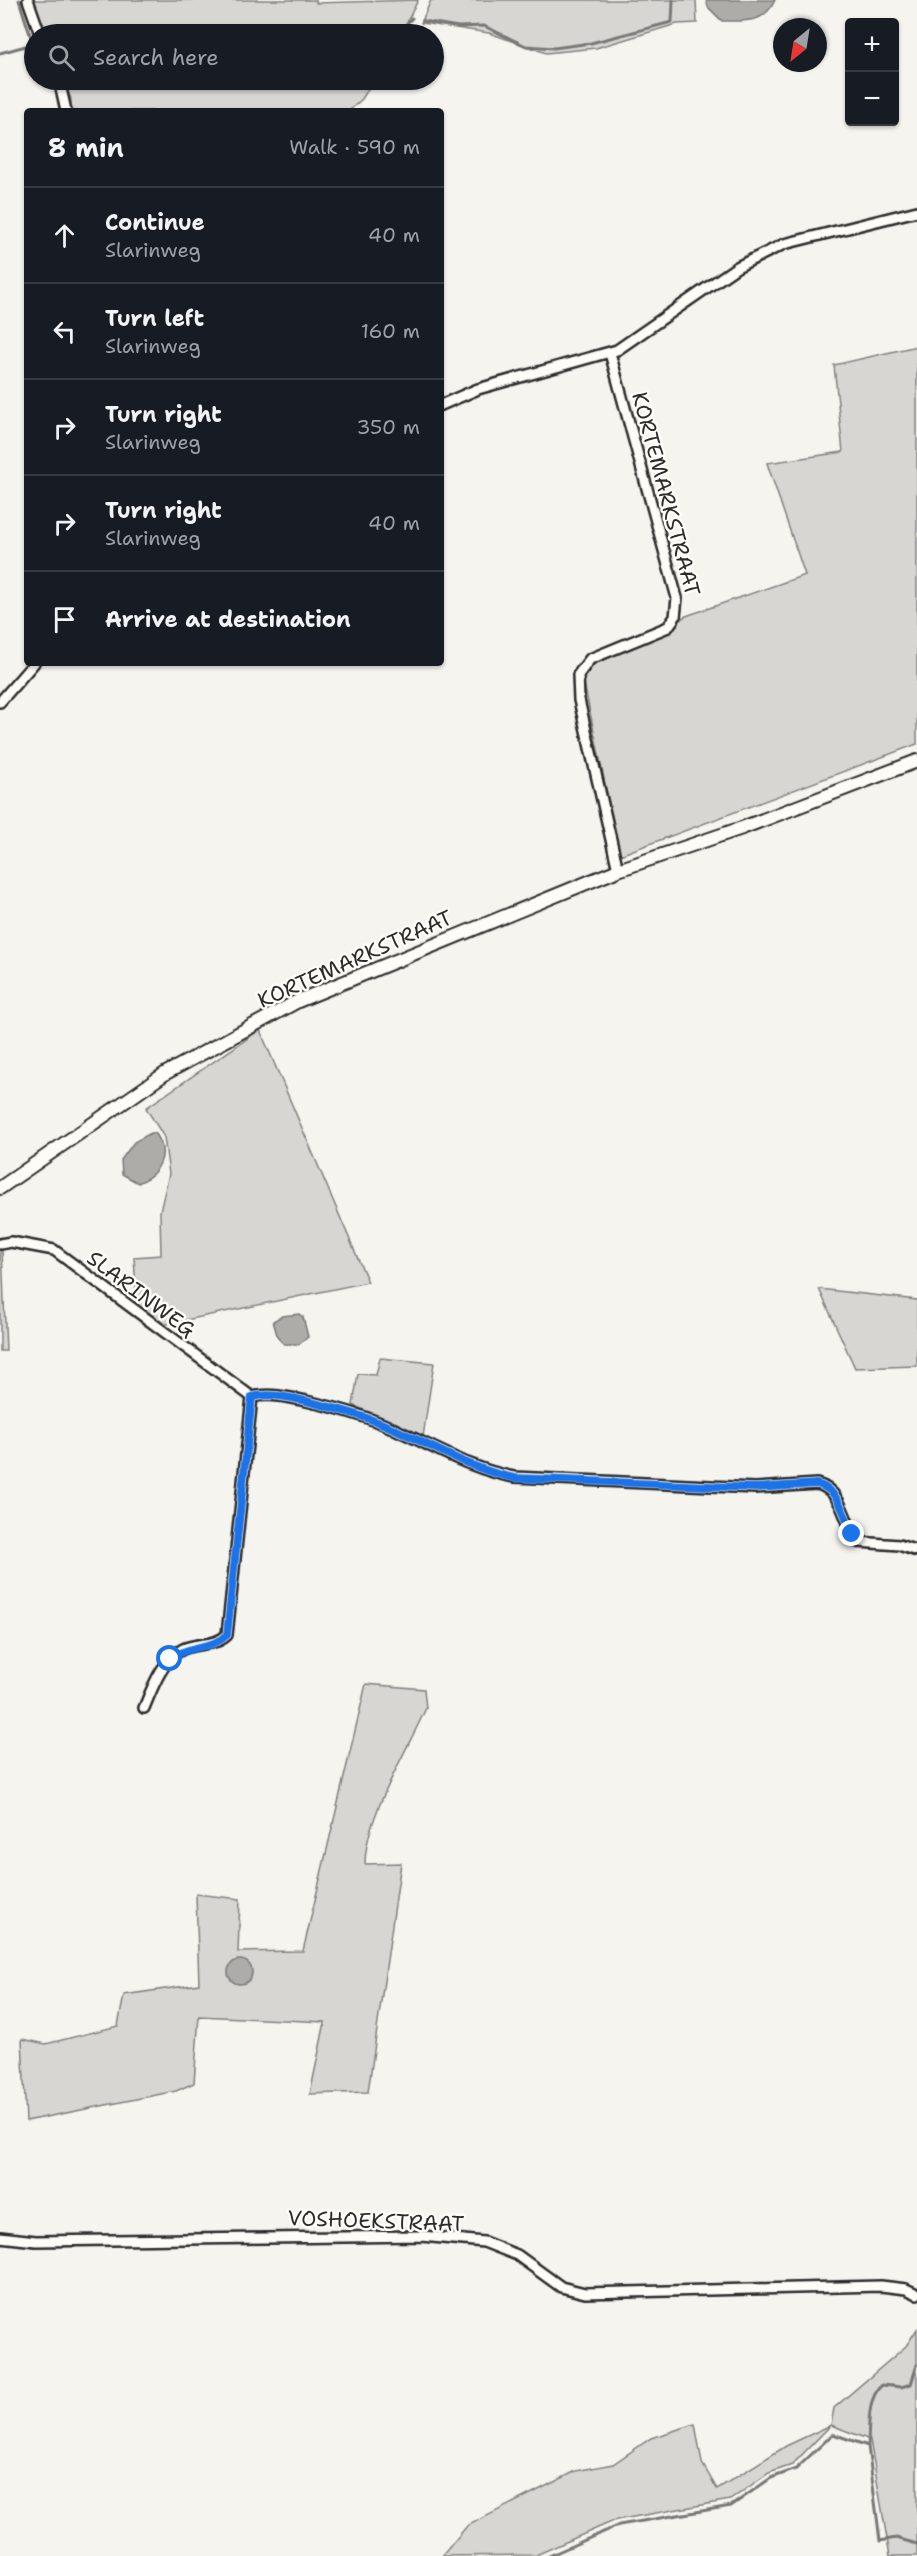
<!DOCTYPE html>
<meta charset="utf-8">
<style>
body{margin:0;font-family:"Shantell Sans",sans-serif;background:#20242c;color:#f1f3f6}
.controls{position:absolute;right:18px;top:18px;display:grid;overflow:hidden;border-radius:6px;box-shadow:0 2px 4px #0004}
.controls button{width:54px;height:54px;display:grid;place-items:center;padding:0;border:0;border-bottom:2px solid #363941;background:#171b24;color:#f1f3f6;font:30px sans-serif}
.compass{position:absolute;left:773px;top:18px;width:54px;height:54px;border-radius:50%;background:#171b24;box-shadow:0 2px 4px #0004;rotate:210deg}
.stop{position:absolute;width:18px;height:18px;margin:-14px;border:4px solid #1a73e8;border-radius:50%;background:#fff}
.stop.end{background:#1a73e8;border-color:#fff;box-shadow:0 2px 6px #0008}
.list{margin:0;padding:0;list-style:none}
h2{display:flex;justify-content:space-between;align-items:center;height:78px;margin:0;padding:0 24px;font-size:26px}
h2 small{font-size:20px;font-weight:400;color:#9ea1a6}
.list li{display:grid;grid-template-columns:39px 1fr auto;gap:18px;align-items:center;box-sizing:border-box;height:96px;padding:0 24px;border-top:2px solid #363941}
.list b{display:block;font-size:22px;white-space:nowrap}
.list p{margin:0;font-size:20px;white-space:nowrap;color:#9ea1a6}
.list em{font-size:20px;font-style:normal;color:#9ea1a6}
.icon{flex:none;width:33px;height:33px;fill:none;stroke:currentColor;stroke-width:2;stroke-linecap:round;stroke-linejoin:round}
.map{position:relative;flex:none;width:917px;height:2556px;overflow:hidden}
.search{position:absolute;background:#171b24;box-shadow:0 2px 4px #0004;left:24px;top:24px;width:420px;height:66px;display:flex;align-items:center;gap:15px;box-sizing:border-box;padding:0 21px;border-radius:33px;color:#9ea1a6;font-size:22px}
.panel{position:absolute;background:#171b24;box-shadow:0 2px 4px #0004;left:24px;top:108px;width:420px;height:558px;border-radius:6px}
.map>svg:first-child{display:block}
</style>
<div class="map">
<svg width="917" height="2556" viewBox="0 0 917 2556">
<rect width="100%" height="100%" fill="#f5f4ef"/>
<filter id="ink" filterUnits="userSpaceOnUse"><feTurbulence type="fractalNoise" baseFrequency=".0167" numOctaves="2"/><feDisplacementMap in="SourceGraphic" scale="12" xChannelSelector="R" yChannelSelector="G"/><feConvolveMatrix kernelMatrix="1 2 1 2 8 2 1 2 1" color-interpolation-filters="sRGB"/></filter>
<g filter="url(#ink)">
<!-- green -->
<path fill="#d7d6d2" stroke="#81807e" stroke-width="1.5" d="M33,0H316V3L418,0L401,34H47Z
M431,0H696L697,23L677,24L596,48L546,53L489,33L421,23Z
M64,80H374L362,99L349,111H71V99Z
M917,346V744L620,855L583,679L595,663L686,616L805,575L767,463L843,452L834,365Z
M260,1030L368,1282L162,1325L137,1306L134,1257L161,1255L160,1211L169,1174L164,1137L146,1108Z
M0,1248H2L6,1351H0Z
M819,1289L917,1300V1366L855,1368Z
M380,1358L434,1363L423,1437L353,1405L358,1374L376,1375Z
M366,1684L424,1689L426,1708C407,1751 365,1818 365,1864L401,1863L368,2092L310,2094L325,2022L199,2016L194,2083L176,2091L26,2121L22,2039L46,2044L118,2026L124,1995L199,1984L196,1894L240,1899L238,1952L303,1951Z
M917,2329V2556H890L870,2440L831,2425L792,2465L769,2473L730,2500L616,2520L536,2555L442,2556L467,2526L576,2471L613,2464L651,2438L695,2424L702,2463L717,2489L786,2446L831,2425L834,2408L906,2346Z"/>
<!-- water -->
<path fill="#adaca9" stroke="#797877" stroke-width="1.5" d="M706,0H775C765,24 744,21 722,21L708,7Z
M151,1133L156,1134C170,1154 159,1175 138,1183L122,1174L121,1160L134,1142Z
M299,1314L303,1317L308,1337L299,1344H284L278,1338L273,1321L282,1316Z
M228 1972a12 12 0 1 1 24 0a12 12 0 1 1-24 0Z"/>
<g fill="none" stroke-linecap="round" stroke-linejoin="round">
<!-- stream -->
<path stroke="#797877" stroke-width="3" d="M19,0L33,44
M423,21L458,27L484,26L526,46L554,48L591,43L672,22L673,0
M397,34L412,18
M0,53L33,44
M868,2446L880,2541L896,2538L917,2544
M549,2556L619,2525L731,2506L771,2478L796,2469L833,2434L868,2446C869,2428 867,2397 882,2385L901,2387L911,2384L917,2365"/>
<!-- minor casing -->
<g stroke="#2b2b2b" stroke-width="14">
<path id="minor" d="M28,0L40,34
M59,80L66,111
M610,353L677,598L675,617L668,627L590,659L578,675L579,700L618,870
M441,405L478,389L617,350L737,267L784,244L917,211
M0,702L34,663
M0,1244L11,1242L54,1250L252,1397C271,1393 288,1397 306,1401C339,1408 373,1418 403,1433C440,1450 474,1470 514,1477L755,1488L817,1484C841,1490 845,1519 854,1539L858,1542L899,1545L917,1551
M144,1708C152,1689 162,1659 183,1649C198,1642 214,1647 227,1635L252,1397
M0,2237L36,2241L422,2236L484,2242L517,2255L561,2287L585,2293L881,2286L906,2289L917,2294"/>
</g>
<!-- tertiary casing -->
<g stroke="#2b2b2b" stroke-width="16">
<path id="tertiary" d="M0,1188L166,1073L298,1001L618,870L742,828L917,761"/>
</g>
<!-- minor -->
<use href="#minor" stroke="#fdfcf7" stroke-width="9"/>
<!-- tertiary -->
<use href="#tertiary" stroke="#fdfcf7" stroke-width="12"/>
</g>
</g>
<g fill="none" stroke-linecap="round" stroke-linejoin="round" filter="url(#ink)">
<!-- route -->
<path stroke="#1a73e8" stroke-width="8" d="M170,1659C190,1644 211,1650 227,1635L252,1397C271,1393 288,1397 306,1401C339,1409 373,1418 403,1433C440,1450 474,1470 514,1478L755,1488L817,1484C839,1490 844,1514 852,1534"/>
</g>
<g text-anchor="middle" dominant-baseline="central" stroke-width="5" stroke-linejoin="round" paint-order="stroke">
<!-- street labels -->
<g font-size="21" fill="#2b2b2b" stroke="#fdfcf7">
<text transform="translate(666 494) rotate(75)">KORTEMARKSTRAAT</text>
<text transform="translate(355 959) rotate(-24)">KORTEMARKSTRAAT</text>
<text transform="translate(141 1294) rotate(37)">SLARINWEG</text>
<text transform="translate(376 2221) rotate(2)">VOSHOEKSTRAAT</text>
</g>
</g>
</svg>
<div class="controls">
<button>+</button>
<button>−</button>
</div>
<svg class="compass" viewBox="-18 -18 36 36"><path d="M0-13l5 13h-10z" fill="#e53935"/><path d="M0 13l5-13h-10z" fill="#9ea1a6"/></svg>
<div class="stop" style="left:170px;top:1659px"></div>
<div class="stop end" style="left:852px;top:1534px"></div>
<div class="search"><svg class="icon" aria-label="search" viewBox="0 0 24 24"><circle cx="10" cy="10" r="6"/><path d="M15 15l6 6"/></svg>Search here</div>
<section class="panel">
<h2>8 min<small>Walk · 590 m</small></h2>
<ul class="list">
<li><svg class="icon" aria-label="ahead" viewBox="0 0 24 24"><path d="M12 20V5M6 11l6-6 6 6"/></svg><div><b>Continue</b><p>Slarinweg</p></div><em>40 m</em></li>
<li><svg class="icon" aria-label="left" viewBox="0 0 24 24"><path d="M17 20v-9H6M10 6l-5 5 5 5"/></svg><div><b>Turn left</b><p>Slarinweg</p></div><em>160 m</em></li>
<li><svg class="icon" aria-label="right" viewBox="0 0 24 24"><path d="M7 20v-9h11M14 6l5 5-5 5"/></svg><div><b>Turn right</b><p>Slarinweg</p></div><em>350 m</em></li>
<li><svg class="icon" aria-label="right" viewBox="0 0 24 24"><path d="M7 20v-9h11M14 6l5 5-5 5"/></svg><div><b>Turn right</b><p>Slarinweg</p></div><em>40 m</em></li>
<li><svg class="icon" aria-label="arrive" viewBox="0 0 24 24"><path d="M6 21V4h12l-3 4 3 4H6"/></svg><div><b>Arrive at destination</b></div></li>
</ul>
</section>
</div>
